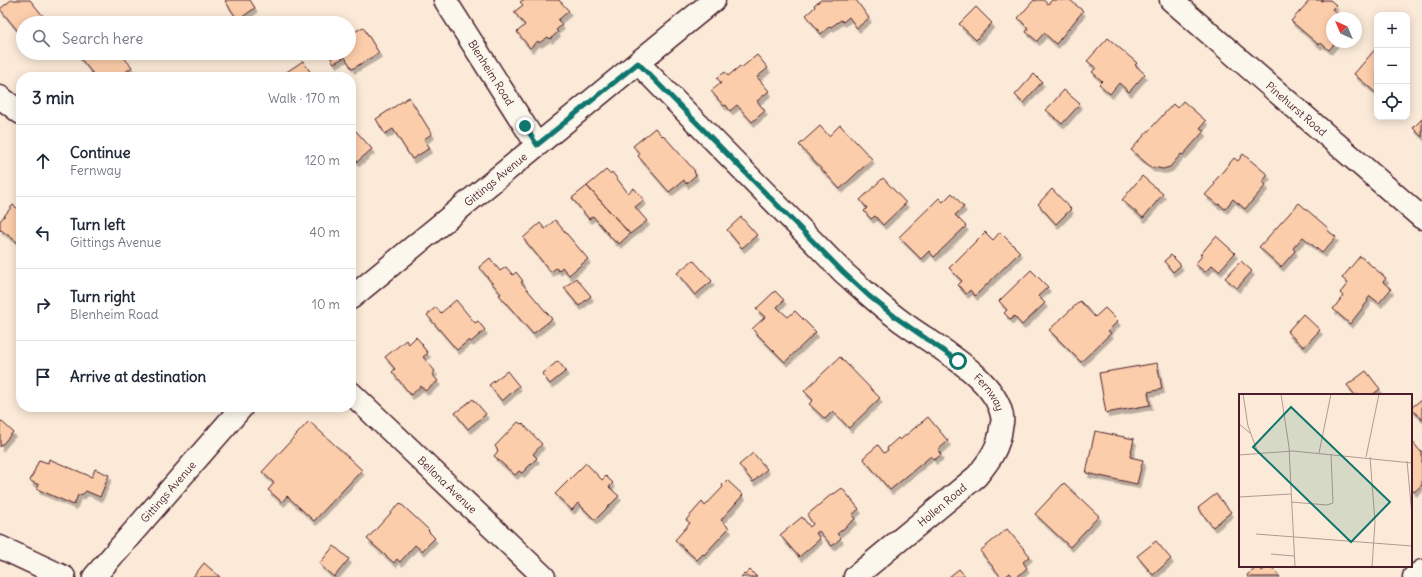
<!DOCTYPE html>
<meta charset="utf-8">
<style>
body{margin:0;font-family:Delius,sans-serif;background:#f2f2f3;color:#1f2937}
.controls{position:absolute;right:12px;top:12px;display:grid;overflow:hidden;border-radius:8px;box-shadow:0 2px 10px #0003}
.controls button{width:36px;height:36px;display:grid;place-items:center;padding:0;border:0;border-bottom:1px solid #e0e1e3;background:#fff;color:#1f2937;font:20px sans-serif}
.compass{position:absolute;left:1326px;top:12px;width:36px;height:36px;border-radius:50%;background:#fff;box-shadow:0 2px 10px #0003;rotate:316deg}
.stop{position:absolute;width:12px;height:12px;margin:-9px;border:3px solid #0f766e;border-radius:50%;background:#fff}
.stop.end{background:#0f766e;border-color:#fff;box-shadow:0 1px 4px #0008}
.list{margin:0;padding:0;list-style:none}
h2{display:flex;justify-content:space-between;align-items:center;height:52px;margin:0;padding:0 16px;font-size:17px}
h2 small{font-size:13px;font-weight:400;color:#747a83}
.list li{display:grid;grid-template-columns:26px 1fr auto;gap:12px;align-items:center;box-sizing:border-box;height:72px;padding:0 16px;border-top:1px solid #e0e1e3}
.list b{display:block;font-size:15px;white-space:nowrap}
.list p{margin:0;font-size:13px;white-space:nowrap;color:#747a83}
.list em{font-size:13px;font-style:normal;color:#747a83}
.icon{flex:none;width:22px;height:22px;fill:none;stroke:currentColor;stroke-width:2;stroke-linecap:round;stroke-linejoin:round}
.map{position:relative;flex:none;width:1422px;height:577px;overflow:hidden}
.search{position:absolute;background:#fff;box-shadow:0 2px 10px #0003;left:16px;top:16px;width:340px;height:44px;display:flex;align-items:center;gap:10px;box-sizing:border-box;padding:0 14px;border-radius:22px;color:#747a83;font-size:15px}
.panel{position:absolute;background:#fff;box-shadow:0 2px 10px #0003;left:16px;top:72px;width:340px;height:340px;border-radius:16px}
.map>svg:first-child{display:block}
</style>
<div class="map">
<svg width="1422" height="577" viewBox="0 0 1422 577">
<defs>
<filter id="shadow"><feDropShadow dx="2.5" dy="4.5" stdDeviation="0" flood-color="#0004"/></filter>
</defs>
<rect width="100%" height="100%" fill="#fbead8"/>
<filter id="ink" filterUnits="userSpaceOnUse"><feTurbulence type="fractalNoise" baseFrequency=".025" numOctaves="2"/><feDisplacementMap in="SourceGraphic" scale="8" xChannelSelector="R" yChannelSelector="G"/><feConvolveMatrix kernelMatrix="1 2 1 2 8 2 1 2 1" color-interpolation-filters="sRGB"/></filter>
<g filter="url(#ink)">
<!-- building -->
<path fill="#fbcdaa" stroke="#4a1f2b" filter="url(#shadow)" d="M11,0H30L44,17L40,21L42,23H23V33L21,35L0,9Z
M227,0H250L255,8L238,20L225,1Z
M523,0H559L569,11L558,20L562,25L556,30L558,32L550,39L548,37L539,43L538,41L530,48L517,32L525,25L514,12L523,5L520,2Z
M821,0H856L869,18L857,28L849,17L843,22L841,20L831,27L830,26L821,34L806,15L815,7L814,5Z
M1034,0L1036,1L1037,0H1043L1048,4L1052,0H1070L1083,11L1056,44L1044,33L1037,41L1026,32L1028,28L1018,18Z
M1310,0H1320L1322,1L1323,0H1330L1336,5L1332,9L1343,18H1332V42H1336L1329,50L1321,43L1319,45L1291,21Z
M976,7L992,23L976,40L959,24Z
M349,27L353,33L363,27L379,53L352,69L345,57L334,63L328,53H349Z
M1108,38L1137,63L1135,65L1145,74L1129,92L1119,83L1110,94L1099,84L1102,81L1092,72L1096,68L1087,61Z
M1377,47V94L1354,74Z
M76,53H120L132,67L119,77H91L94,75Z
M757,55L768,68L757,77L769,91L757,101L765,111L752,122L737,105L730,111L726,105L724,106L711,91L721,83L717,78L725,72L728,76L740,66L741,68Z
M303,61L313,76L312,77H288L285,73Z
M1034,74L1042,82L1023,103L1015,95Z
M1064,90L1080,104L1062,124L1046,110Z
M409,97L432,134L424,139L430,148L412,159L393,129L385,134L376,119Z
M1183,101L1206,121L1200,128L1204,131L1183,155L1181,154L1170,167L1163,169L1153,167L1152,168L1131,150L1173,104L1177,108Z
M1422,119V137L1413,128Z
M840,125L872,159L840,189L799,145L820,126L829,136Z
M655,128L662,136L663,135L695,171L694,172L696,175L686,184L684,180L669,192L638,156L640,154L633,146Z
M356,131L372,149L357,162L351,156V135Z
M1243,154L1268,175L1262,182L1266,185L1245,209L1233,199L1225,209L1219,204L1218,205L1205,195L1215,184L1214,182L1234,158L1238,161Z
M606,170L610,174L612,172L628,193L634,188L644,200L635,207L647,221L630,234L587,186Z
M1142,176L1163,194L1143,218L1122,200Z
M883,178L906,203L883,225L875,216L871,219L864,211L867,208L860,200Z
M587,186L630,234L619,244L617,241L615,242L593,216L589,219L572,198Z
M1052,189L1071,209L1056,224L1038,204Z
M952,193L964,207L955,215L966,226L934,257L929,251L921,259L899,237L939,198L943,202Z
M1299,203L1328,228L1327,230L1336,237L1322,253L1303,237L1293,248L1295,251L1281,267L1259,247Z
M13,205L21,211V242L20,244L1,230L0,231V221Z
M741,217L757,235L742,248L727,230Z
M555,220L588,259L569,275L562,267L559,271L556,268L551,272L523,238L540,223L545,229Z
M985,232L993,240L1000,232L1020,252L975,296L970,290L966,294L958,285L962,281L949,268Z
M1216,236L1235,253L1219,271L1212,265L1205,272L1195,264L1202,256L1200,255Z
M1171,255L1181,265L1173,272L1164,261Z
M1360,256L1386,278L1383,282L1391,289L1379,303L1370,296L1367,300L1368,301L1350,324L1333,309L1343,296L1340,293L1348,283L1342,278Z
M490,258L500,271L506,267L513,275L516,272L523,281L521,282L552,319L533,334L499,295L501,294L479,267Z
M693,260L712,281L695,295L677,273Z
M1241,261L1252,271L1237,288L1225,278Z
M1031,270L1048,287L1038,296L1045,303L1022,325L1014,316L1011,320L1004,313L1007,310L999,301Z
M576,278L591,296L579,306L564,288Z
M775,291L784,300L777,307L780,310L788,317L795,311L816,332L785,362L752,329L765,317L756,309Z
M456,300L475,323L478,321L485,330L471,342L469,340L457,350L427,315L436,307L441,313Z
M1080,301L1095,317L1105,308L1118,321L1108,331L1111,333L1081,362L1049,330Z
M1303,314L1320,330L1304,347L1287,332Z
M416,337L423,345L422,346L428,353L423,357L435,371L432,374L438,381L425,391L421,386L411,395L392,372L395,369L385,357L406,340L409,344Z
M840,357L880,398L849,428L833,411L825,419L809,404L813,400L804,391Z
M558,361L566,371L550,384L542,374Z
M1157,363L1162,389L1148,392L1150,405L1106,413L1099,373Z
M507,371L519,386L502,401L489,385Z
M1366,371L1380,389L1372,395H1355L1347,385Z
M473,399L486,414L468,429L455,413Z
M1422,399V420L1411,408Z
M928,417L948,441L938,450L941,455L934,460L931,456L890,490L863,458L878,445L884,453L888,450L887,448L898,438L900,440Z
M0,420L13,432L0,447Z
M309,421L362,470L314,521L287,496L282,502L268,490L274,483L262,472Z
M518,422L521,424L522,423L542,444L533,454L537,458L522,473L519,471L515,475L494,456L498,451L495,446Z
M1095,431L1134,439L1130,457L1143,460L1137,484L1086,473Z
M1411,440L1421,452L1422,451V485L1414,492L1411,488Z
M753,453L767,469L753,482L739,465Z
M49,459L92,477L95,469L109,475L100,497L86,491L83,494L78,495L74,505L37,489L39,485L30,481L39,460L48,463Z
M586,463L602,480L606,476L613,483L609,487L619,496L595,520L578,503L572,510L555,494Z
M727,480L743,495L721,520L729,528L704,555L703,554L697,560L675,540L690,523L686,520L702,502L705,506L723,487L722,485Z
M1064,483L1099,516L1070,547L1035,514Z
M842,488L859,509L852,515L855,519L837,534L841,538L832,546L819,531L816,533L820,539L799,557L780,535L802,517L810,527L813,524L807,515L833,493L834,494Z
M1216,494L1231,512L1213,527L1198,508Z
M400,503L429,530L428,531L435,538L422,551L415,545L400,562L397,559L394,563L367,539Z
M1007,529L1030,556L1023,562L1027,568L1017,577H1013L1010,573L1005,577H1001L980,551Z
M1156,541L1171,559L1153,575L1137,556Z
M334,546L349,559L334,577L319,564Z
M204,563L220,577H193Z
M1259,566L1262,571L1268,566H1271L1280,577H1248L1247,575Z
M959,569L966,577H949Z
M750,570L757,577H741L744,574L745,575Z"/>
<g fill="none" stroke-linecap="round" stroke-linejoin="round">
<!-- minor casing -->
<g stroke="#4a1f2b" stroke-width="25">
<g id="minor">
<path id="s1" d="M445,0L537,145"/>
<path id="s2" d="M1171,0L1422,218"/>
<path id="s3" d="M638,63L843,272C861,288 878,304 897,318C927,342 995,375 1002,416C1003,419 1002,424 1001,428C999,448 989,461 977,476L855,577"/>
<path d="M0,547L64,577"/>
<path d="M1414,577L1422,571"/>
</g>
</g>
<!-- tertiary casing -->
<g stroke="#4a1f2b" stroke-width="25">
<g id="tertiary">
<path d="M0,97L21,113"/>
<path id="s4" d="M351,298L714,0"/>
<path id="s5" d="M351,393L544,577"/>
<path id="s6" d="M94,577L242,407"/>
</g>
</g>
<!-- minor -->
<use href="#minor" stroke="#fbf7ec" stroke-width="22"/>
<!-- tertiary -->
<use href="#tertiary" stroke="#fbf7ec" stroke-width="22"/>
</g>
</g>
<g fill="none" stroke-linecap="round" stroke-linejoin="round" filter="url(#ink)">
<!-- route -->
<path stroke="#0f766e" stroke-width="5" d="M525,126L537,145L638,63L843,272L869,296L898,319L958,361"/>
</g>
<g text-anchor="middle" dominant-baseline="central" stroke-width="4" stroke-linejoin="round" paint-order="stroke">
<!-- street labels -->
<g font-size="11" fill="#4a1f2b" stroke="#fbf7ec">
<text stroke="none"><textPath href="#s1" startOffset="86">Blenheim Road</textPath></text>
<text stroke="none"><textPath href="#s2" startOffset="166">Pinehurst Road</textPath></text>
<text stroke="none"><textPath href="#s4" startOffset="187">Gittings Avenue</textPath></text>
<text stroke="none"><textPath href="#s3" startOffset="483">Fernway</textPath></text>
<text stroke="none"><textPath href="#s5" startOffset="133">Bellona Avenue</textPath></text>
<text stroke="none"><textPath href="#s6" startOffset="113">Gittings Avenue</textPath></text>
<text transform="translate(942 505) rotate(-40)">Hollen Road</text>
</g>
</g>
<!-- overview -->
<g transform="translate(1239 394)">
<rect width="173" height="173" fill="#fbead8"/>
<path fill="none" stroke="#b49993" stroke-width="1" d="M4,0L9,32L19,59M42,0L50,53L56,173M0,30L11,39M80,59L92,0M0,61L54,57L173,69M127,63L140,0M131,63L136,128L133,173M168,67L173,121M0,103L52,100M52,108L88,111L94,109L92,60M17,140L173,152M32,160L55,162"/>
<path fill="#0f766e" fill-opacity="0.15" stroke="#0f766e" stroke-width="2" d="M52,13L151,108L112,148L14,53Z"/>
<rect width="173" height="173" fill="none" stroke="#4a1f2b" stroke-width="2"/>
</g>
</svg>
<div class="controls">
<button>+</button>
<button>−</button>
<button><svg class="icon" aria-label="locate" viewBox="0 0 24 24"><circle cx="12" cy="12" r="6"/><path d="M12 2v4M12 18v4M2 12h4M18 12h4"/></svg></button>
</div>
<svg class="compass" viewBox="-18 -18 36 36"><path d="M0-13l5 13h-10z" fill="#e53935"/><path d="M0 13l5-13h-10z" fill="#747a83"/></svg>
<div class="stop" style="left:958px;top:361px"></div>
<div class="stop end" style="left:525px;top:126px"></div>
<div class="search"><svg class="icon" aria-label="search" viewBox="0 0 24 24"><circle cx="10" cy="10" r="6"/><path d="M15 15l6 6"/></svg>Search here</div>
<section class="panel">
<h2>3 min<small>Walk · 170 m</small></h2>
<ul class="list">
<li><svg class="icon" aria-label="ahead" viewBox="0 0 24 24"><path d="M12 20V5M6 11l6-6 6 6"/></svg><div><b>Continue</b><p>Fernway</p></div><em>120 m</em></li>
<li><svg class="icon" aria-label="left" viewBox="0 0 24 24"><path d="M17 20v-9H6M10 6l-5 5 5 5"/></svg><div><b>Turn left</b><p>Gittings Avenue</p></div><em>40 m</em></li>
<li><svg class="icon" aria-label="right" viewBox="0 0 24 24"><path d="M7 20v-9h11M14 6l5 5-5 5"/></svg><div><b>Turn right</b><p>Blenheim Road</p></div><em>10 m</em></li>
<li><svg class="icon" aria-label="arrive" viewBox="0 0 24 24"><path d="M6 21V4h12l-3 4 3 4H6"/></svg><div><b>Arrive at destination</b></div></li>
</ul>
</section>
</div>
